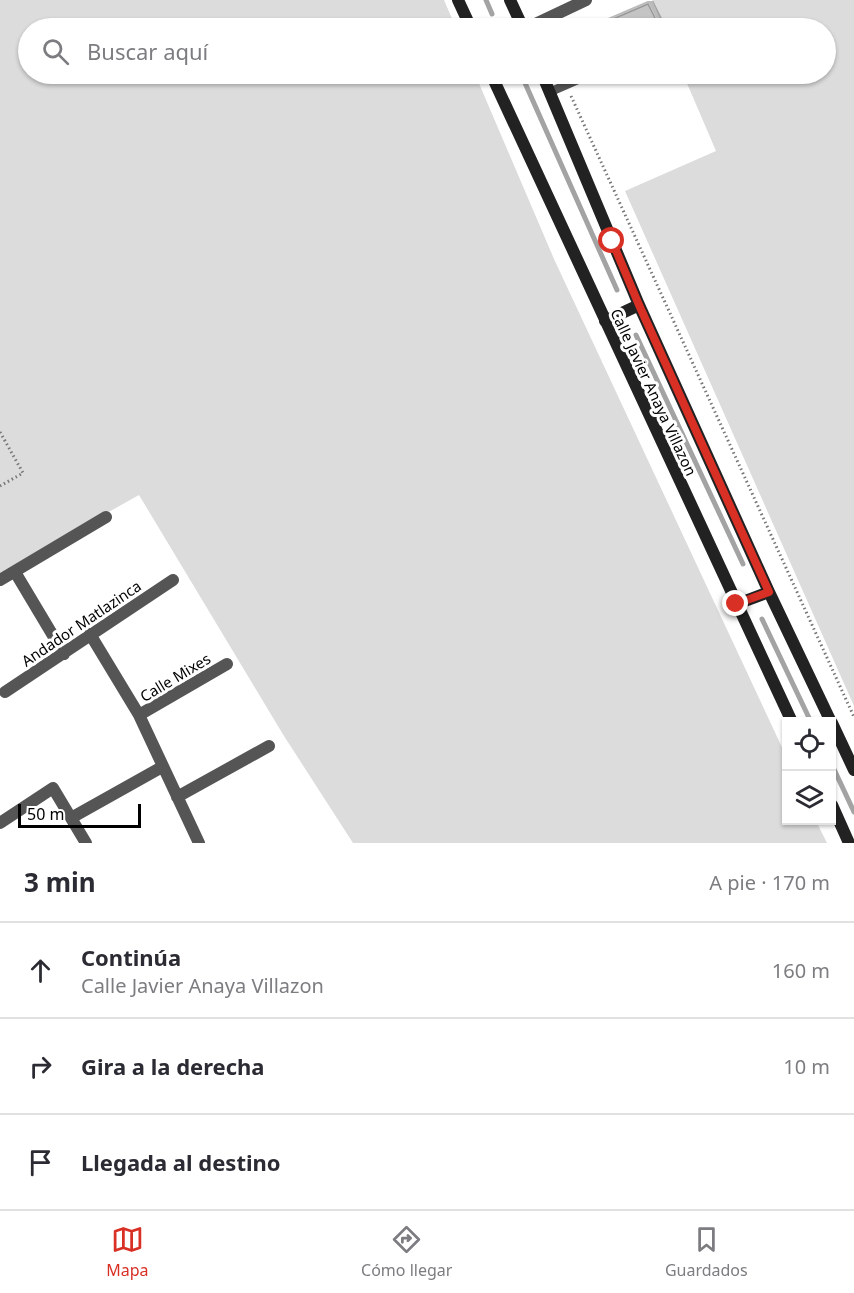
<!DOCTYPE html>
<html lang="es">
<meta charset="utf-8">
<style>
body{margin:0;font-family:"Noto Sans",sans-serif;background:#f2f2f3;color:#2b2b33}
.controls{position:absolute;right:18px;bottom:18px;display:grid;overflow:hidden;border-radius:0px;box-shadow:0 2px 4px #0004}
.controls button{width:54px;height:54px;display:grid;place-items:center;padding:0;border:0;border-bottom:2px solid #e1e1e2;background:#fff;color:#2b2b33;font:30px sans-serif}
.scale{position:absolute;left:18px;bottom:15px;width:123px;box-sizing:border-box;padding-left:6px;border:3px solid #000;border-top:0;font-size:16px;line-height:21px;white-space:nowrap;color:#000;-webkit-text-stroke:4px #fff;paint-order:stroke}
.stop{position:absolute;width:18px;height:18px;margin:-14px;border:4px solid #d93025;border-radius:50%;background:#fff}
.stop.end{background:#d93025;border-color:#fff;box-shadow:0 2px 6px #0008}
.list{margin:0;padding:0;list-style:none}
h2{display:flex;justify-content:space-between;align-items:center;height:78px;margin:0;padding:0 24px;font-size:26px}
h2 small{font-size:20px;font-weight:400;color:#7c7c81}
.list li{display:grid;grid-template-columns:39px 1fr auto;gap:18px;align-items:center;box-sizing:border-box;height:96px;padding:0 24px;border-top:2px solid #e1e1e2}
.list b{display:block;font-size:22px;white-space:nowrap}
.list p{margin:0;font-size:20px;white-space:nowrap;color:#7c7c81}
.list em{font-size:20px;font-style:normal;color:#7c7c81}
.icon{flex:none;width:33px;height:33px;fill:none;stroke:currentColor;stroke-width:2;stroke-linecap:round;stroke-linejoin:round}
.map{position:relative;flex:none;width:854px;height:843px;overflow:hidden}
.search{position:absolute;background:#fff;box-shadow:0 2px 4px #0004;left:18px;right:18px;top:18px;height:66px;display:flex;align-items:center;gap:15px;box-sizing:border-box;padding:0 21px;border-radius:33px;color:#7c7c81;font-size:22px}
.sheet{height:366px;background:#fff}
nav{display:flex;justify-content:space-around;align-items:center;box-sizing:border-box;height:84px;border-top:2px solid #e1e1e2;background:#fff;font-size:16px;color:#7c7c81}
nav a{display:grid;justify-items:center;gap:3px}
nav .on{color:#d93025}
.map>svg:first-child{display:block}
</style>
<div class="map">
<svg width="854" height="843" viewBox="0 0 854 843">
<defs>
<filter id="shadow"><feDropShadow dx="4" dy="-4" stdDeviation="0" flood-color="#0004"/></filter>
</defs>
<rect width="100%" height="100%" fill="#fff"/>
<!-- green -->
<path fill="#dcdcdc" d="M0,0H444L456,28H28V74H475L554,259L786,756V820L816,821L827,843H353L284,736L139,495L0,573Z
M652,0H854V706L625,191L716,151L683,74H826V28H664Z"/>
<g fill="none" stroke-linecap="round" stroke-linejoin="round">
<!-- stream -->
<path stroke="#a3a3a3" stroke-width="5" d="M486,0L492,14
M521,74L617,290
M636,335L743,564
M762,619L811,722
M832,765L854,812"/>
</g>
<!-- building -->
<path fill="#c4c4c4" stroke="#999" stroke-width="1.5" filter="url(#shadow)" d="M648,4L660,28H592Z"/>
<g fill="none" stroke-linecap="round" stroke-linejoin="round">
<!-- path -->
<path stroke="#777" stroke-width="3" stroke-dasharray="1.5 3" stroke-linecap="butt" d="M571,96L854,717
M0,432L23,473L0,486"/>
<!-- lane -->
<path stroke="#555" stroke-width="9" d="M550,92L591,74"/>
<!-- street -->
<path stroke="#555" stroke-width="12" d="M527,28L586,0
M15,572L64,654
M0,580L106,517
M90,634L139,715L199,843
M5,692L173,580
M139,715L227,664
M177,797L269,746
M71,818L162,767
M0,823L53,788L86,843"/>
<!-- secondary -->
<path stroke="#222" stroke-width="12" d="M458,0L471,28
M510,0L523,28
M491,74L792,722
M542,74L639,305L769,592L831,722
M605,321L639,305
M737,604L769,592
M832,723L854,770
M832,805L849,843"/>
</g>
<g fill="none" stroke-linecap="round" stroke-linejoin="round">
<!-- route -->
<path stroke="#d93025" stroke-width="8" d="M612,241L639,305L769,592L736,604"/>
</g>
<g text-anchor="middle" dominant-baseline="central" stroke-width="6" stroke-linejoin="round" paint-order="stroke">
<!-- street labels -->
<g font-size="15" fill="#000" stroke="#fff">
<text transform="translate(654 392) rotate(65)">Calle Javier Anaya Villazon</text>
<text transform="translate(81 623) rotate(-34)">Andador Matlazinca</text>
<text transform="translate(175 677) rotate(-31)">Calle Mixes</text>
</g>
</g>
</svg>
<div class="controls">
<button><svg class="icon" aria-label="locate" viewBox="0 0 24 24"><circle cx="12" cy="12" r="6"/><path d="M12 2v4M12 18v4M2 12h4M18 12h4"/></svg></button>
<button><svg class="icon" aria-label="layers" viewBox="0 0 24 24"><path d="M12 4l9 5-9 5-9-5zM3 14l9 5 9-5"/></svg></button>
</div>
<div class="scale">50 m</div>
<div class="stop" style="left:612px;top:241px"></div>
<div class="stop end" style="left:736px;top:604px"></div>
<div class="search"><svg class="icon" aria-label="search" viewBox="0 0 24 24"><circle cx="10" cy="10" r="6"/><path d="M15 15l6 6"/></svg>Buscar aquí</div>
</div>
<section class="sheet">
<h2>3 min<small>A pie · 170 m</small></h2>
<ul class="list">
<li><svg class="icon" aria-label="ahead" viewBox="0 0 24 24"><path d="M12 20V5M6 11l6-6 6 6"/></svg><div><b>Continúa</b><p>Calle Javier Anaya Villazon</p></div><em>160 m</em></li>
<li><svg class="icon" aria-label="right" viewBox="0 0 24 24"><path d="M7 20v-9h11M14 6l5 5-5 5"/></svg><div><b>Gira a la derecha</b></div><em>10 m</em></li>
<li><svg class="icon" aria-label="arrive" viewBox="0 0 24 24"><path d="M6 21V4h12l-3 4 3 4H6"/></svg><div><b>Llegada al destino</b></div></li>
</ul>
</section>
<nav>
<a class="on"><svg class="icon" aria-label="map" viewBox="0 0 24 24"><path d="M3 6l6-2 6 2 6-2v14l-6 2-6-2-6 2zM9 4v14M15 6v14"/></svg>Mapa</a>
<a><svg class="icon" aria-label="directions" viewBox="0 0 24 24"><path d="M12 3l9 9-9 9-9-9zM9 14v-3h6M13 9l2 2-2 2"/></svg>Cómo llegar</a>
<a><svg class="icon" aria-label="saved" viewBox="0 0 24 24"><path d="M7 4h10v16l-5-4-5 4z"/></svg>Guardados</a>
</nav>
